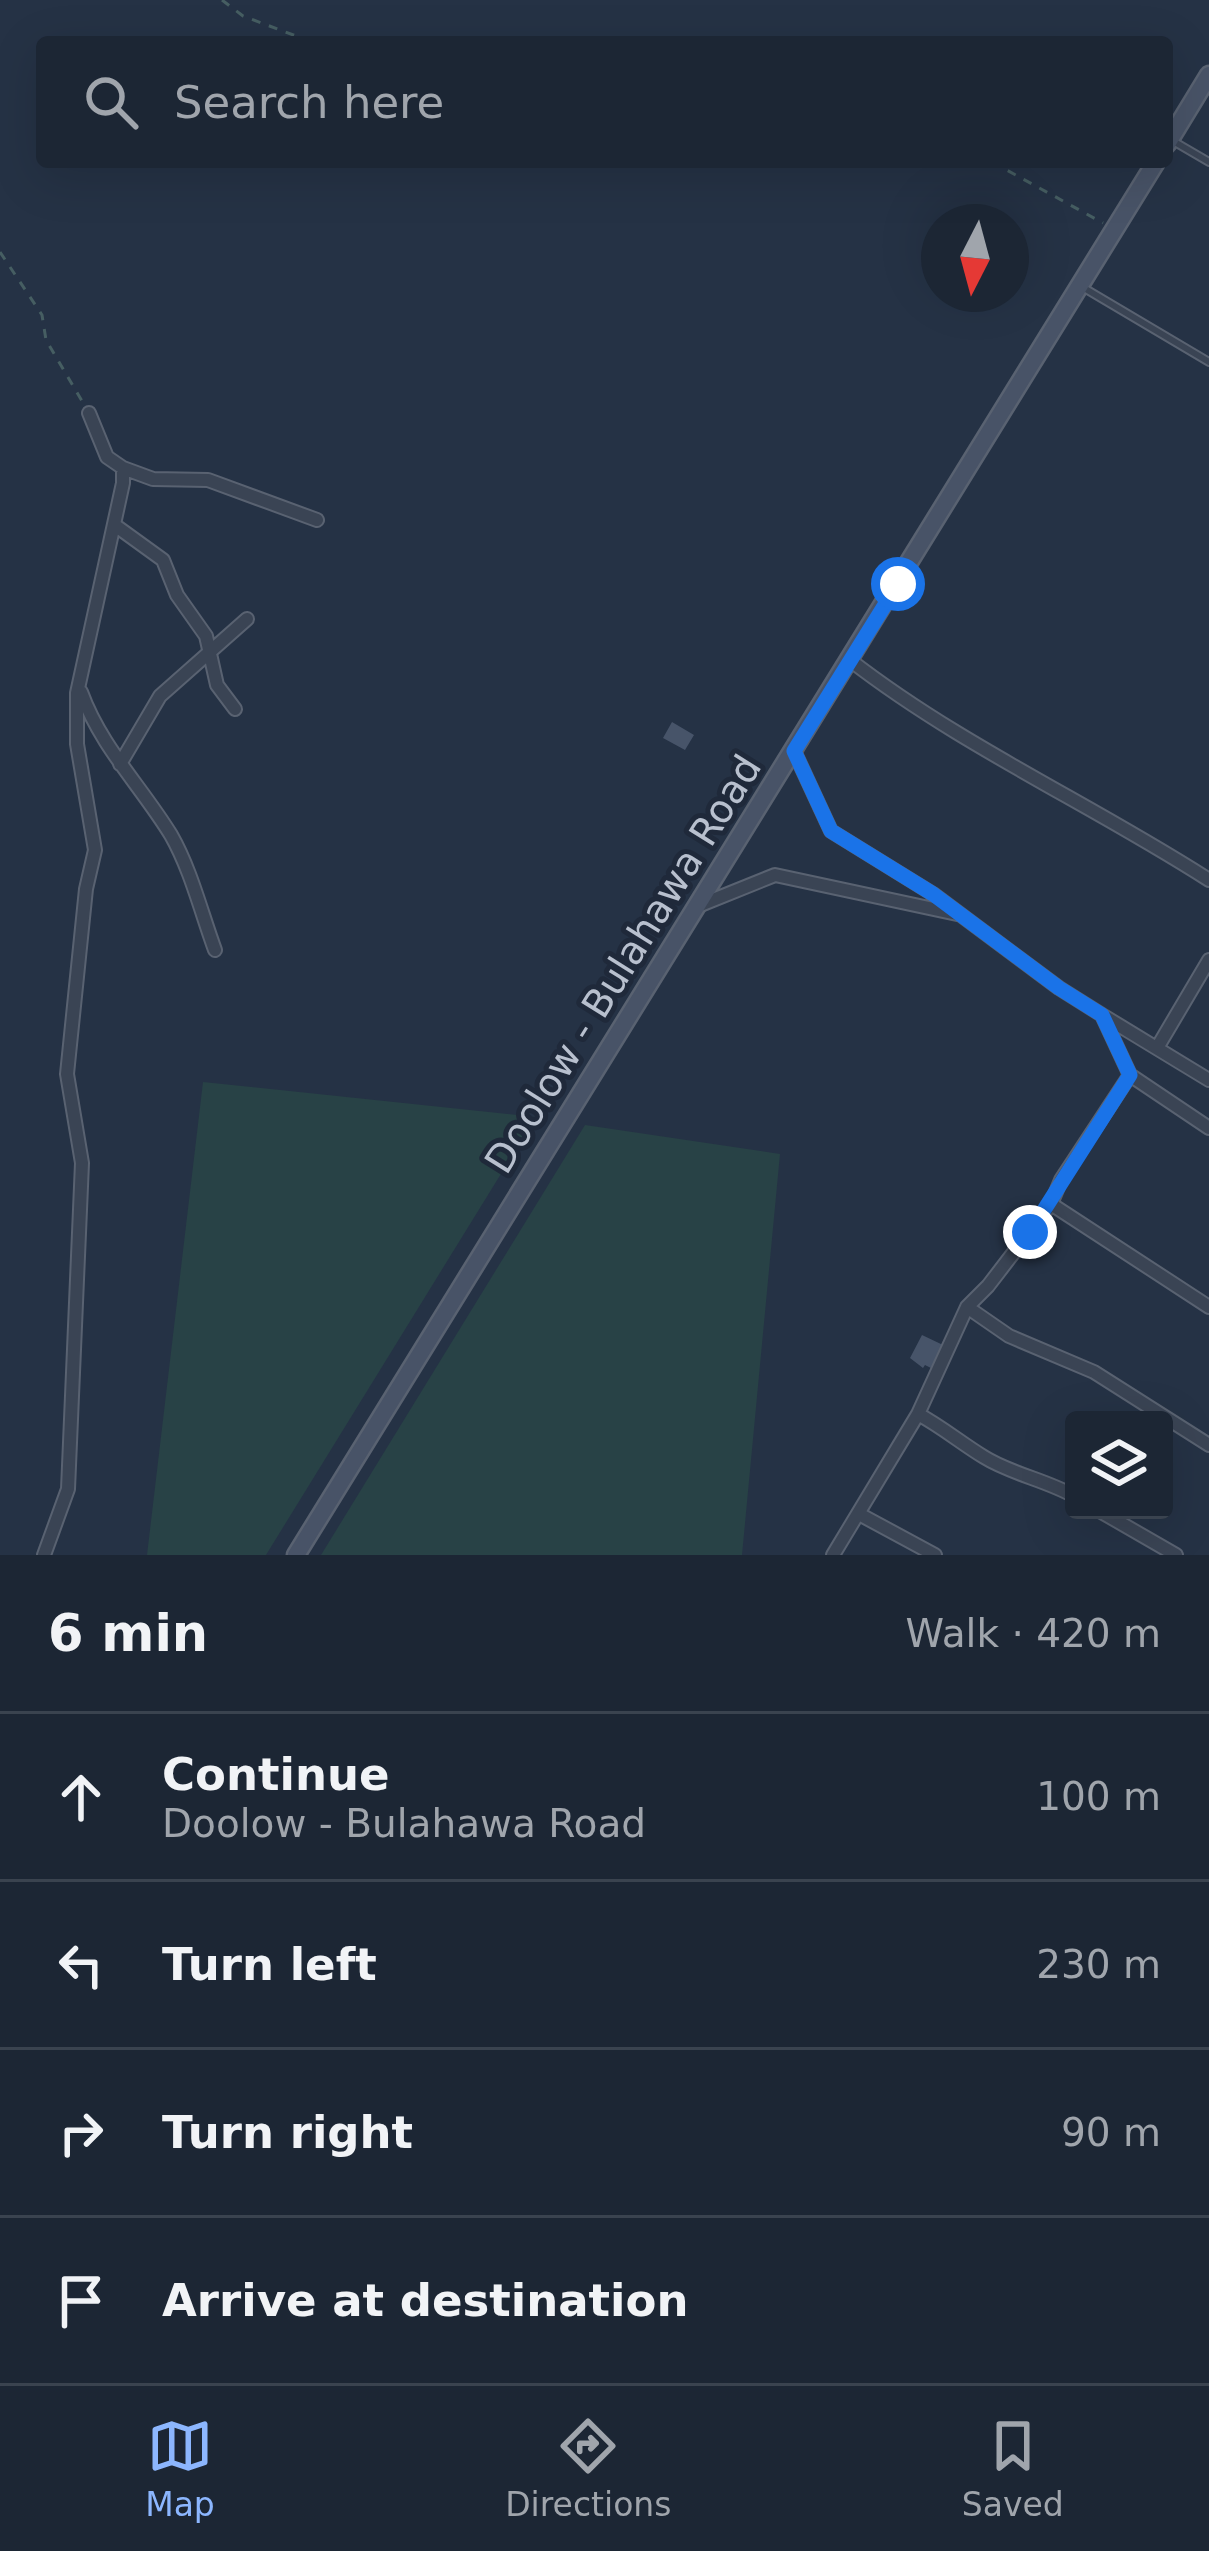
<!DOCTYPE html>
<meta charset="utf-8">
<style>
body{margin:0;font-family:"DejaVu Sans",sans-serif;background:#252e3c;color:#f1f3f6}
.controls{position:absolute;right:36px;bottom:36px;display:grid;overflow:hidden;border-radius:12px;box-shadow:0 12px 48px #0002}
.controls button{width:108px;height:108px;display:grid;place-items:center;padding:0;border:0;border-bottom:3px solid #3a434f;background:#1c2634;color:#f1f3f6;font:60px sans-serif}
.compass{position:absolute;left:921px;top:204px;width:108px;height:108px;border-radius:50%;background:#1c2634;box-shadow:0 12px 48px #0002;rotate:186deg}
.stop{position:absolute;width:36px;height:36px;margin:-27px;border:9px solid #1a73e8;border-radius:50%;background:#fff}
.stop.end{background:#1a73e8;border-color:#fff;box-shadow:0 3px 12px #0008}
.list{margin:0;padding:0;list-style:none}
h2{display:flex;justify-content:space-between;align-items:center;height:156px;margin:0;padding:0 48px;font-size:51px}
h2 small{font-size:39px;font-weight:400;color:#a0a5ac}
.list li{display:grid;grid-template-columns:78px 1fr auto;gap:36px;align-items:center;box-sizing:border-box;height:168px;padding:0 48px;border-top:3px solid #3a434f}
.list b{display:block;font-size:45px;white-space:nowrap}
.list p{margin:0;font-size:39px;white-space:nowrap;color:#a0a5ac}
.list em{font-size:39px;font-style:normal;color:#a0a5ac}
.icon{flex:none;width:66px;height:66px;fill:none;stroke:currentColor;stroke-width:2;stroke-linecap:round;stroke-linejoin:round}
.map{position:relative;flex:none;width:1209px;height:1555px;overflow:hidden}
.search{position:absolute;background:#1c2634;box-shadow:0 12px 48px #0002;left:36px;right:36px;top:36px;height:132px;display:flex;align-items:center;gap:30px;box-sizing:border-box;padding:0 42px;border-radius:12px;color:#a0a5ac;font-size:45px}
.sheet{height:828px;background:#1c2634}
nav{display:flex;justify-content:space-around;align-items:center;box-sizing:border-box;height:168px;border-top:3px solid #3a434f;background:#1c2634;font-size:33px;color:#a0a5ac}
nav a{display:grid;justify-items:center;gap:6px}
nav .on{color:#8cb6fe}
.map>svg:first-child{display:block}
</style>
<div class="map">
<svg width="1209" height="1555" viewBox="0 0 1209 1555">
<rect width="100%" height="100%" fill="#253245"/>
<!-- green -->
<path fill="#284246" d="M203,1082L536,1117L266,1555H147Z
M585,1125L780,1154L742,1555H321Z"/>
<!-- building -->
<path fill="#475469" d="M672,722L694,735L685,750L663,738Z
M922,1335L943,1345L931,1368L925,1365L923,1368L910,1358Z"/>
<g fill="none" stroke-linecap="round" stroke-linejoin="round">
<!-- lane casing -->
<g stroke="#596271" stroke-width="10">
<path id="lane" d="M1173,141L1209,162
M1084,288L1209,362"/>
</g>
<!-- street casing -->
<g stroke="#596271" stroke-width="16">
<path id="street" d="M123,468L153,479L208,480L317,520
M116,526L163,560L177,595L206,636L217,685L235,709
M850,660C961,746 1091,804 1209,880
M81,692C101,747 141,786 171,835C191,870 201,912 215,950
M794,751L831,831L933,894L1059,988L1102,1015L1130,1075L1209,1128
M120,764L160,696L247,619
M698,906L775,875L957,914
M1102,1015L1209,1080
M1157,1048L1209,960
M1051,1204L1209,1307
M967,1307L1009,1336L1094,1372L1209,1445
M1074,1496C1046,1480 1011,1474 984,1457C961,1443 942,1427 918,1414L967,1307L988,1286L1051,1204L1061,1180L1130,1075
M1098,1510L1176,1555
M859,1514L935,1555
M44,1555L68,1489L82,1163L67,1074L86,889L95,850L77,744V693L123,483V468L107,457L89,413
M833,1555L918,1414"/>
</g>
<!-- secondary casing -->
<g stroke="#596271" stroke-width="21">
<path id="secondary" d="M1167,144L1209,75
M296,1555L1156,162"/>
</g>
<!-- path -->
<path stroke="#465e62" stroke-width="3" stroke-dasharray="9 9" stroke-linecap="butt" d="M222,0L243,16L312,42
M992,162L1103,223
M0,252L42,315L46,340L82,401"/>
<!-- lane -->
<use href="#lane" stroke="#3a4454" stroke-width="6"/>
<!-- street -->
<use href="#street" stroke="#3a4454" stroke-width="12"/>
<!-- secondary -->
<use href="#secondary" stroke="#485367" stroke-width="16"/>
</g>
<g fill="none" stroke-linecap="round" stroke-linejoin="round">
<!-- route -->
<path stroke="#1a73e8" stroke-width="15" d="M898,584L794,751L831,831L933,894L1059,988L1102,1015L1130,1075L1030,1232"/>
</g>
<g text-anchor="middle" dominant-baseline="central" stroke-width="10" stroke-linejoin="round" paint-order="stroke">
<!-- street labels -->
<g font-size="39" fill="#b8c0ce" stroke="#1f293a">
<text transform="translate(623 964) rotate(-58)">Doolow - Bulahawa Road</text>
</g>
</g>
</svg>
<div class="controls">
<button><svg class="icon" aria-label="layers" viewBox="0 0 24 24"><path d="M12 4l9 5-9 5-9-5zM3 14l9 5 9-5"/></svg></button>
</div>
<svg class="compass" viewBox="-18 -18 36 36"><path d="M0-13l5 13h-10z" fill="#e53935"/><path d="M0 13l5-13h-10z" fill="#a0a5ac"/></svg>
<div class="stop" style="left:898px;top:584px"></div>
<div class="stop end" style="left:1030px;top:1232px"></div>
<div class="search"><svg class="icon" aria-label="search" viewBox="0 0 24 24"><circle cx="10" cy="10" r="6"/><path d="M15 15l6 6"/></svg>Search here</div>
</div>
<section class="sheet">
<h2>6 min<small>Walk · 420 m</small></h2>
<ul class="list">
<li><svg class="icon" aria-label="ahead" viewBox="0 0 24 24"><path d="M12 20V5M6 11l6-6 6 6"/></svg><div><b>Continue</b><p>Doolow - Bulahawa Road</p></div><em>100 m</em></li>
<li><svg class="icon" aria-label="left" viewBox="0 0 24 24"><path d="M17 20v-9H6M10 6l-5 5 5 5"/></svg><div><b>Turn left</b></div><em>230 m</em></li>
<li><svg class="icon" aria-label="right" viewBox="0 0 24 24"><path d="M7 20v-9h11M14 6l5 5-5 5"/></svg><div><b>Turn right</b></div><em>90 m</em></li>
<li><svg class="icon" aria-label="arrive" viewBox="0 0 24 24"><path d="M6 21V4h12l-3 4 3 4H6"/></svg><div><b>Arrive at destination</b></div></li>
</ul>
</section>
<nav>
<a class="on"><svg class="icon" aria-label="map" viewBox="0 0 24 24"><path d="M3 6l6-2 6 2 6-2v14l-6 2-6-2-6 2zM9 4v14M15 6v14"/></svg>Map</a>
<a><svg class="icon" aria-label="directions" viewBox="0 0 24 24"><path d="M12 3l9 9-9 9-9-9zM9 14v-3h6M13 9l2 2-2 2"/></svg>Directions</a>
<a><svg class="icon" aria-label="saved" viewBox="0 0 24 24"><path d="M7 4h10v16l-5-4-5 4z"/></svg>Saved</a>
</nav>
